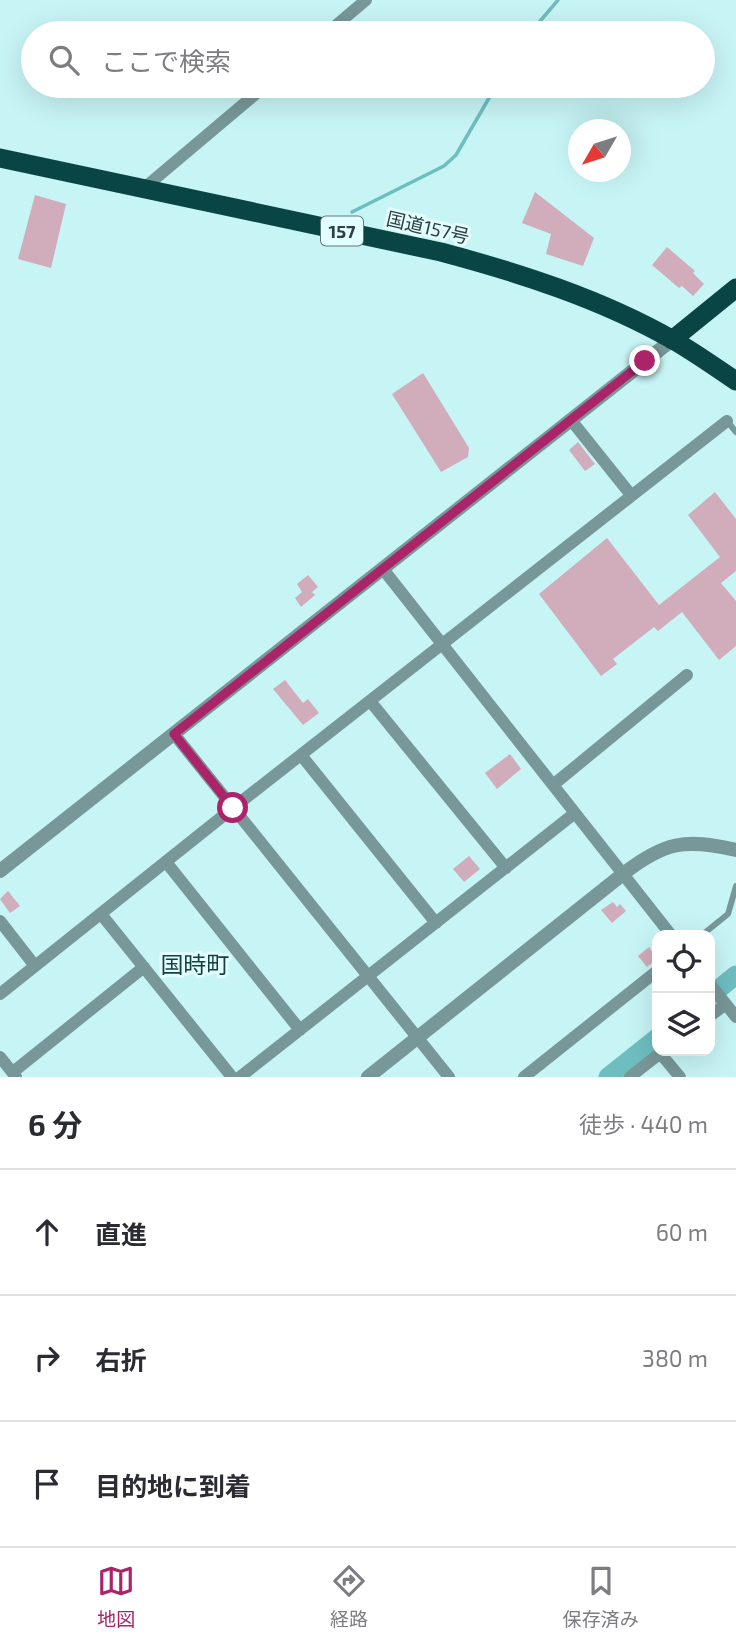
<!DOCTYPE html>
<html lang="ja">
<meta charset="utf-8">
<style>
body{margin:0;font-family:"Exo 2","Noto Sans JP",sans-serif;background:#f7f7f7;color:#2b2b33}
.controls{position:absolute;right:21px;bottom:21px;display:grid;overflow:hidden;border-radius:14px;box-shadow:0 7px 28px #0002}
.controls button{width:63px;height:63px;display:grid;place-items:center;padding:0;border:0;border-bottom:2px solid #e1e1e2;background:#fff;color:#2b2b33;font:35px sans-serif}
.compass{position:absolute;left:568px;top:119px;width:63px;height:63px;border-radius:50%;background:#fff;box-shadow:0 7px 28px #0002;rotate:231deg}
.stop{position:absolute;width:21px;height:21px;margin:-16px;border:5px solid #ab246a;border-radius:50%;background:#fff}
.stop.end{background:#ab246a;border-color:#fff;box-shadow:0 2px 7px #0008}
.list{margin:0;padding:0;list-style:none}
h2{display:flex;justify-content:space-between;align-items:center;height:91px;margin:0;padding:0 28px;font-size:30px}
h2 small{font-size:23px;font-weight:400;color:#7c7c81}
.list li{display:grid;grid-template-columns:46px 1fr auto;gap:21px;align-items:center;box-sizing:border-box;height:126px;padding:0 28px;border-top:2px solid #e1e1e2}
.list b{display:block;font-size:26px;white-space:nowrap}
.list em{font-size:23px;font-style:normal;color:#7c7c81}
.icon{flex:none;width:38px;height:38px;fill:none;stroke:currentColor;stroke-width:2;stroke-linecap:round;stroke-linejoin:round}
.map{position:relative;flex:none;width:736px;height:1077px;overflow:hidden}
.search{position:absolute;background:#fff;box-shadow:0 7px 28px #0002;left:21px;right:21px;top:21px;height:77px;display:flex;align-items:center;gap:18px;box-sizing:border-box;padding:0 24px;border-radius:38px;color:#7c7c81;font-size:26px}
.sheet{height:469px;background:#fff}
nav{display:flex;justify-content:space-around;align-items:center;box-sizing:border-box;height:98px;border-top:2px solid #e1e1e2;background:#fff;font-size:19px;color:#7c7c81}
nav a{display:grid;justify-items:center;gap:4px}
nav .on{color:#ab246a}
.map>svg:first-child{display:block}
</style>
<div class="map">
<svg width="736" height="1077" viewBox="0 0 736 1077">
<rect width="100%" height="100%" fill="#c7f4f5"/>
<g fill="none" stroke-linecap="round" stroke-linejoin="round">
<!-- stream -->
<path stroke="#6ebdbf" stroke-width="3.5" d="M530,33L558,0
M352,212L444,166L456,155L496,86"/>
<!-- river -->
<path stroke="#6ebdbf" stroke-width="19" d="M710,996L736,975
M608,1077L657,1038"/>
</g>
<!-- building -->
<path fill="#d1acba" d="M535,192L594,238L583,266L546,254L551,234L522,223Z
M35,195L66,204L51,268L18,259Z
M667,247L695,271L693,273L704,284L693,296L682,286L679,288L652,265Z
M423,373L469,448L468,457L441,472L392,394Z
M578,442L595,464L585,471L569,450Z
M715,492L736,519V571L721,583L736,601V646L719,660L682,612L658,631L654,627L613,659L617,664L601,676L539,594L607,538L659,605L720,557L688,515Z
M308,575L318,587L312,592L315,595L301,607L295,598L302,592L297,584Z
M285,680L303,703L308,699L319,713L303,725L273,689Z
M510,754L521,769L497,789L485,773Z
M469,856L480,869L464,882L453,869Z
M8,891L20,906L10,913L0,899Z
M613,902L617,907L620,904L626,911L612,923L601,910Z
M649,947L657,959L647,967L638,956Z"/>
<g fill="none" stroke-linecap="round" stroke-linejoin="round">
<!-- service -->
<path stroke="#789798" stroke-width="6" d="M727,421L736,432
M702,935L728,914L736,886"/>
<!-- minor -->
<path stroke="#789798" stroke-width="12" d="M327,33L366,0
M143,189L265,86
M571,420L631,495
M383,569L671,935
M370,701L506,868
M174,734L449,1077
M301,755L436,923
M553,785L687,675
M166,862L300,1030
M101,914L232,1077
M0,921L35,966
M710,984L736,1017
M0,994L233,808L727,421
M710,1016L726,1004
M660,1053L680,1077
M0,1057L16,1077
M13,1072L144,967
M240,1077L575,813
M524,1077L657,971
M630,1077L663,1051"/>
<!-- tertiary -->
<path stroke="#789798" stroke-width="14" d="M0,871L672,340
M368,1077L623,874C664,842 685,838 736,850"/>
<!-- trunk -->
<path stroke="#0a4546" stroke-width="19" d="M0,158L441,252C520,273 601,299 673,340C694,352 715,367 736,381
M672,340L736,288"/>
</g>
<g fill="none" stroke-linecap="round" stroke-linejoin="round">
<!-- route -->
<path stroke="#ab246a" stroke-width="9" d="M233,808L174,734L645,361"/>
</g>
<g text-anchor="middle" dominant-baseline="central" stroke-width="6" stroke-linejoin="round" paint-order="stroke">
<!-- shield labels -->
<rect fill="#e3fefe" stroke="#647879" stroke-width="2" x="321" y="216.5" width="42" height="29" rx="5"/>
<g font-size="18" font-weight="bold" fill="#2d3f40">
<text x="342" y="231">157</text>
</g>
<!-- street labels -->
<g font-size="19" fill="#2d3f40" stroke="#e3fefe">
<text transform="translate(428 227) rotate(13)">国道157号</text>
</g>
<!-- quarter labels -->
<g font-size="23" fill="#154041" stroke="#e3fefe">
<text x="195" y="964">国時町</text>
</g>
</g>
</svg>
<div class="controls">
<button><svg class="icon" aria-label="locate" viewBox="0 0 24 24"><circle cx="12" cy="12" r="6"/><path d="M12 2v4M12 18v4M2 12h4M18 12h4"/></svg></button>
<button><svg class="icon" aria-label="layers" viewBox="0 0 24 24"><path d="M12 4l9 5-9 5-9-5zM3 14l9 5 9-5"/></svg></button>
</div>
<svg class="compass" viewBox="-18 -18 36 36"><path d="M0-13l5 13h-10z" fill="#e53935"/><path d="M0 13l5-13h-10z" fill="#7c7c81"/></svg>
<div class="stop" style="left:233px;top:808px"></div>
<div class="stop end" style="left:645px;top:361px"></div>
<div class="search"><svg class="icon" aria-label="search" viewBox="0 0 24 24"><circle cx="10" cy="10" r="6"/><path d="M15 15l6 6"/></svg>ここで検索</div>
</div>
<section class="sheet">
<h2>6 分<small>徒歩 · 440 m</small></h2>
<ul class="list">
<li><svg class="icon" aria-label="ahead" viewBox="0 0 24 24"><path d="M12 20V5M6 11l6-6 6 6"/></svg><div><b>直進</b></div><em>60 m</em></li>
<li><svg class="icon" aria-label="right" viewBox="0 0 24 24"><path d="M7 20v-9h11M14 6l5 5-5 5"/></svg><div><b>右折</b></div><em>380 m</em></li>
<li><svg class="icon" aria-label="arrive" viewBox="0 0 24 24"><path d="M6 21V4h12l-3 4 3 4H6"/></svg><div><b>目的地に到着</b></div></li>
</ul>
</section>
<nav>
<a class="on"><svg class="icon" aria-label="map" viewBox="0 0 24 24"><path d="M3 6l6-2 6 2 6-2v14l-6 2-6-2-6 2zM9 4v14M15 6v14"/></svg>地図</a>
<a><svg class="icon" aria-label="directions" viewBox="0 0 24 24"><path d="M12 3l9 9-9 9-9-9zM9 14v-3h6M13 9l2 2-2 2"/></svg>経路</a>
<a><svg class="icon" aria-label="saved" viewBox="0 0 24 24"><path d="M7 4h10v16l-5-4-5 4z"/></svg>保存済み</a>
</nav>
